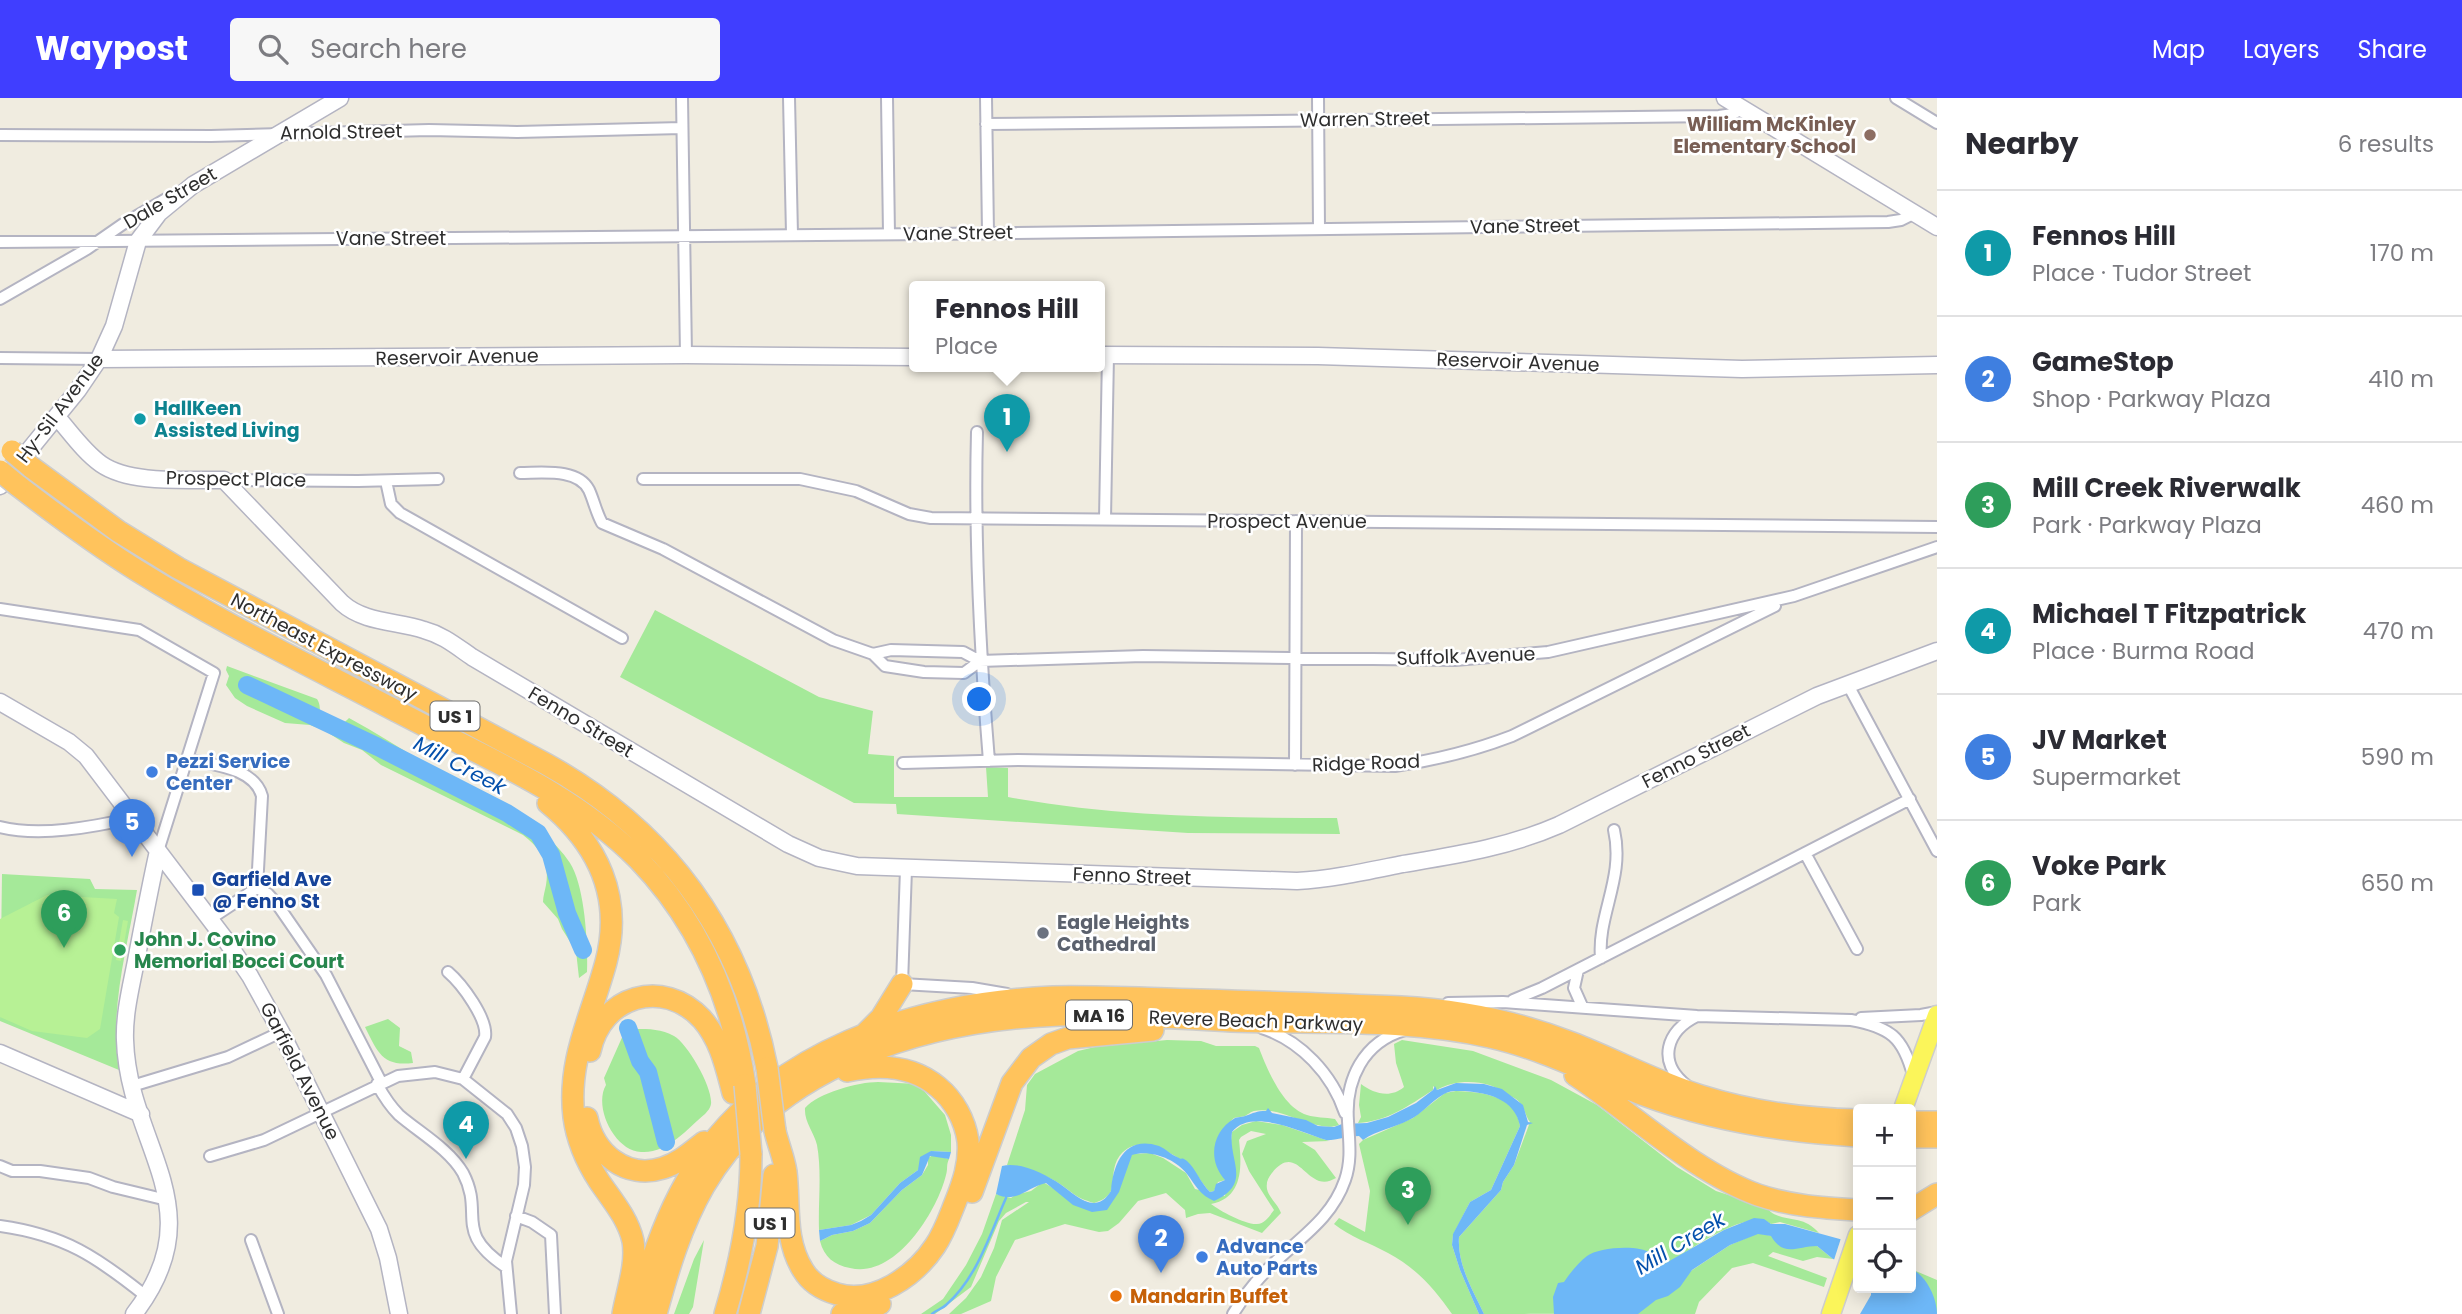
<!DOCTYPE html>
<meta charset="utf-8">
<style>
body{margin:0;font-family:Poppins,sans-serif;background:#f7f7f7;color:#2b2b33}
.controls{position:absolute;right:21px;bottom:21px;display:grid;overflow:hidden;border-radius:7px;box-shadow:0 4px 18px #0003}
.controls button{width:63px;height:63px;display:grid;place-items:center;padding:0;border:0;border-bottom:2px solid #e1e1e2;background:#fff;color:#2b2b33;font:35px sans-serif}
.you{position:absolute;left:980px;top:602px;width:24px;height:24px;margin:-18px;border:5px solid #fff;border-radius:50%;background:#1a73e8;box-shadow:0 0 0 10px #1a73e833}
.badge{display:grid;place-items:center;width:46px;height:46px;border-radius:50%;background:#403eff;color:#fff;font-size:23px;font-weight:700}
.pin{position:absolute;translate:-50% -58px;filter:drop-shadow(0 2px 4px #0008)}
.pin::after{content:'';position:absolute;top:37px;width:24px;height:21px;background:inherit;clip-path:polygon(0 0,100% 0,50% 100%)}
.popup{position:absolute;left:909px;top:183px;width:196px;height:91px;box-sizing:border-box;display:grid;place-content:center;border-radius:7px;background:#fff;filter:drop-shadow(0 2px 5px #0005);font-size:23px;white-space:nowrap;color:#7c7c81}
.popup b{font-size:26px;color:#2b2b33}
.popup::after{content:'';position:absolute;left:50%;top:100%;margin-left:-14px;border:14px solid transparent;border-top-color:#fff}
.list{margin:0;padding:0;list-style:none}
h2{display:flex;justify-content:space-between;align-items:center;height:91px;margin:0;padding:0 28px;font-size:30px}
h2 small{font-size:23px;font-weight:400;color:#7c7c81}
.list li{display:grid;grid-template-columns:46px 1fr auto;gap:21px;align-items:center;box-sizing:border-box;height:126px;padding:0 28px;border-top:2px solid #e1e1e2}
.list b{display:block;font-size:26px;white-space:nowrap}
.list p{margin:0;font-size:23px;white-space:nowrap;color:#7c7c81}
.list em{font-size:23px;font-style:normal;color:#7c7c81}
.icon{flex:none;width:38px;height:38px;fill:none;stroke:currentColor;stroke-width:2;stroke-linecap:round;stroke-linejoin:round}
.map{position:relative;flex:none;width:1937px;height:1216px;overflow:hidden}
header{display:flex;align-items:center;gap:42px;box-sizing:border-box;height:98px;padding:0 35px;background:#403eff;color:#fff}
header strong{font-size:33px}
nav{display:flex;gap:38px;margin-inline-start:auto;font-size:24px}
.search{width:490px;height:63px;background:#f7f7f7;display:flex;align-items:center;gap:18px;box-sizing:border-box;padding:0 24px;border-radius:7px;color:#7c7c81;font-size:26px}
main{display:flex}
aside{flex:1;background:#fff}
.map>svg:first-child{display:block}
</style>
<header>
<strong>Waypost</strong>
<div class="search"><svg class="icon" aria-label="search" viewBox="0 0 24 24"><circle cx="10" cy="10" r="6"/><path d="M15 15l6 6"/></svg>Search here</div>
<nav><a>Map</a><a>Layers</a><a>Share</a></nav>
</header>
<main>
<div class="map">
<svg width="1937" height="1216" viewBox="0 0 1937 1216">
<rect width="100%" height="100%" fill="#f0ece0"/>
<!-- green -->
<path fill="#a5e999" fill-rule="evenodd" d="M655,512L819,599L873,613L868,656L894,658V699H988L986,669L1008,670V699C1116,719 1227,720 1337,720L1340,736L1188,735L897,716L896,706L854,705L620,579Z
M227,568L317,601C321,607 319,611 321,618C324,635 341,629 349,620C379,636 407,655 436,672C479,698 542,721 570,765C585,789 588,845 587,874L579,880L576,853L562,831L558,821L543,804C543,798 545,793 546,787C550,764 540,750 523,737L381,667L362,652L344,645L324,632L310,627L285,625L247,608L235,600L226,587L229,578L226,572Z
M2,776L90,781L95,791L137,792C127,851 109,912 119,972L0,923Z
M388,921L400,930L399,948L411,954L413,965C382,969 377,953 365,929Z
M636,931C649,931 662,931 674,938C688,946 713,990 711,1006C710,1011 708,1012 705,1016C687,1031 667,1056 641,1054C615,1053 593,1009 606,987L604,980L624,935Z
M1167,942L1201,943L1216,948H1255L1259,950C1267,971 1283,1010 1307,1017C1316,1020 1325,1019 1335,1021L1339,1027C1315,1036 1281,1007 1254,1013C1252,1013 1247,1017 1245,1018C1243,1019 1236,1019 1234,1020C1229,1024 1225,1031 1219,1036L1225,1082L1218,1084L1214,1093L1210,1094C1202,1086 1197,1075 1190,1069C1170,1052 1134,1032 1117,1062C1112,1073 1114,1082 1111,1093C1108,1100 1100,1103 1094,1105C1074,1099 1075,1096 1060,1086C1044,1075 1025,1070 1007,1067L1025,1012L1027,987L1035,976L1078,953L1095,949Z
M1402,942L1473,953L1551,982L1597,1007L1677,1069L1716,1093L1766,1109C1780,1127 1801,1114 1819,1135L1780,1124L1771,1126C1740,1102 1632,1195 1602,1214C1593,1216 1502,1216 1484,1216C1473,1192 1457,1167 1459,1139L1501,1092L1503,1084L1514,1067L1530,1024C1526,1020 1525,1011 1520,1005C1517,1000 1511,999 1506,996C1490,982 1457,980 1437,992L1433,988V992C1408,1008 1388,1023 1358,1025L1361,1019L1359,1007L1361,986C1373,995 1390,1001 1404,989L1396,965L1394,946Z
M878,984L918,986L945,1017L951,1037V1054L931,1053L918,1072L900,1085L871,1117L851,1127L819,1132C818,1104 822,1075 817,1047C814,1034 804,1024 805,1010C818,995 858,984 878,984Z
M1456,993C1481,994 1516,997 1520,1028L1491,1092L1470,1104L1453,1137L1452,1147L1460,1172L1479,1216H1452C1435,1191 1415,1169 1388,1155C1370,1145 1350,1139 1334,1126L1339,1120L1365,1134L1370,1093L1359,1046L1363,1042L1413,1020L1445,995Z
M1256,1023L1282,1027L1329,1043L1302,1044L1315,1052L1336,1080C1330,1083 1326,1085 1319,1083C1302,1077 1293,1049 1272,1075C1268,1080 1266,1084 1267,1091C1269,1100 1278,1106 1281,1115L1262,1135L1210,1115L1198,1116L1186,1120L1185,1112L1166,1095L1138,1103L1119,1125L1108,1133L1099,1134L1065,1126L1015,1142L996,1179L991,1203L961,1216H949L966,1200L981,1179L994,1150L1002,1122L1029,1104H1026L1006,1115L999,1123L971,1189L935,1216H921L943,1201L966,1167L982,1136L996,1096L1011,1100L1015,1097L1031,1093L1043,1084L1061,1095L1104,1110L1132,1056L1150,1055L1163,1060L1186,1075L1195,1091L1225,1098L1232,1034L1242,1027ZM1251,1033L1266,1036L1247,1043L1242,1056L1249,1073L1274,1112C1270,1117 1265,1126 1257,1126C1246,1127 1220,1113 1211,1106C1243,1100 1242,1069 1239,1042L1241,1039Z
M933,1057L949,1061C946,1067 948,1071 946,1077C937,1114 895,1181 850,1170C834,1167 824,1159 820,1143L832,1137L853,1133L870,1125L902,1092L922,1077L928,1067V1060Z
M1758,1135L1817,1148L1833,1161L1817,1159L1803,1163L1773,1154L1768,1158L1827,1180L1824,1189L1753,1165L1732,1170L1699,1204L1695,1216H1626L1730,1147Z
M704,1142L693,1209L689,1216H674L694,1161Z
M1911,1171L1937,1182V1216L1911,1190Z"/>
<!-- pitch -->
<path fill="#b7f195" d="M47,797L117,801L114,815L119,819L100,931L87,940L32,933L0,919V821Z
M123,822L128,823L121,863L116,862Z"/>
<!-- water -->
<path fill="#6db7f7" d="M1456,985L1484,986L1502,991L1523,1007L1528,1024L1533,1025L1527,1027L1514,1067L1503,1084L1501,1092L1459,1139C1457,1167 1473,1192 1484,1216H1479L1460,1172L1452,1147L1453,1136L1470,1104L1491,1092L1520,1028C1515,1001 1488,995 1465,993C1458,993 1450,992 1444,996C1431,1003 1422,1016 1409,1022C1394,1030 1377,1032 1363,1042L1359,1038C1350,1038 1332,1043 1326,1042C1302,1035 1252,1009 1232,1034C1228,1063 1253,1085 1214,1103C1200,1097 1196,1088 1187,1076C1176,1061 1150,1051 1132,1057L1119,1094L1107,1112L1092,1114L1073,1107L1046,1085C1027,1089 1017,1106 996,1096L1002,1068C1019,1063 1045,1076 1060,1086C1075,1096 1095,1119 1111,1093C1113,1064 1126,1037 1159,1048C1166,1051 1170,1056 1177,1059C1184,1063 1180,1058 1187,1063C1196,1071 1200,1084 1210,1094L1214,1093L1216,1086L1225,1082C1207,1062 1212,1033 1235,1020C1237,1019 1244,1019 1245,1018C1254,1015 1256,1013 1266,1013L1268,1010L1272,1015L1306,1022L1318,1028L1334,1029L1342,1026L1367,1025L1388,1019L1416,1005L1433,992L1435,988L1437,992Z
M931,1053L951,1054L949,1061L930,1058L922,1077L902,1092L870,1125L853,1133L832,1137L820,1143L819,1132L851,1127L861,1123L871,1117L900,1085L918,1072L920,1059Z
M1754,1120L1764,1121L1771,1126H1785L1858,1146V1170L1833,1161L1817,1148C1797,1148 1784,1160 1771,1138L1758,1136L1730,1147L1692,1172L1680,1189L1668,1198L1656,1202L1638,1216H1554L1553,1199L1558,1185L1564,1184C1570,1175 1578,1165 1587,1158C1599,1149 1640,1146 1652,1156L1653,1167L1657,1170L1724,1132Z
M1911,1171C1926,1177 1937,1200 1937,1216H1860L1871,1197V1190H1911Z"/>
<!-- pier -->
<path fill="#f0ece0" d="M1842,1137L1858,1142V1174L1833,1165Z"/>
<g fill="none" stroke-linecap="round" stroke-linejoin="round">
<!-- stream -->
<path stroke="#6db7f7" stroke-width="2.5" d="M932,1216C936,1212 942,1211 946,1207C977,1180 990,1136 1006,1100"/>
<!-- river -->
<path stroke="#6db7f7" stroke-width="18" d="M247,587L378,649L507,715L538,735L551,757L567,815L583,852
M628,930L640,963L648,974L666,1044"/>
<!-- street casing -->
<g stroke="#b4b4c2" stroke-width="14">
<path id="street" d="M682,0L686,257
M789,0L792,136
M887,0L889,136
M986,0L988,134
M1318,0L1319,130
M1896,0L1937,25
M986,26L1719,18L1733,16L1742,11
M0,37L211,38L429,32L517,34L682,30
M0,144L931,136L1888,124L1901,122L1915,115
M0,201L87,151L123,126L171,98
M0,260L99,261
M977,334C974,444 980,553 989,663
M520,375C542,375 578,370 589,392C594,403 596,414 602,425L663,451L833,542L873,556L885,568L924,574L964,575L980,563
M643,381H800L856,393L909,416L931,420L1937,429
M224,382L358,383L438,381
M386,383L391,406L400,415L622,540
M1105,421L1108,257
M0,511L139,532L214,575L158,753
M873,556L891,552L963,554L980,563L1143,558L1455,562L1548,554L1794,498L1937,449
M1847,585L1937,753
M187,661C212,667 254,669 262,698L257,790L210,821
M903,665L1018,662L1395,668C1436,662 1473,653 1512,638L1775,508
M1295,667L1296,423
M0,729C40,739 93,729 133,720
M1805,755L1857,851
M906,771L902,886L972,890L1007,896
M257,790L268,796L277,806L326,877L381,984
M1601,860C1597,817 1625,780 1614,732
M1578,872L1574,890L1582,908
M448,874C462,886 488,921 485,939L463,981
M1513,902L1542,890L1910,701
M1448,905L1503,904L1697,918L1851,922C1890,929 1903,939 1913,977
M1861,920L1921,917L1937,914
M1262,930C1301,943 1332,976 1345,1015
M377,986C383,997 390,1008 399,1017C420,1035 449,1051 463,1075C485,1117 452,1133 506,1169
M1686,987C1657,964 1666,933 1697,918
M132,988L228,959L281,934
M210,1058L264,1042L398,978L435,974L463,981L507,1016L516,1030L522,1048L525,1069L524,1087L506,1163L511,1216
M0,1068L12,1073H40L89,1080L113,1089L167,1102
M516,1118L532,1124L551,1137L555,1216
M0,1128C65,1137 97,1159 147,1199
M251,1142L278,1216
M1233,1216C1244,1198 1258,1180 1273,1166C1301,1139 1332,1120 1345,1082C1352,1062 1349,1043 1348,1023C1345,982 1363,944 1405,932"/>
</g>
<!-- secondary casing -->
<g stroke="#b4b4c2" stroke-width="19">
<path id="secondary" d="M1725,0L1937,129
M1100,257L1318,258L1742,271L1937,267
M99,261L686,257L914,259
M57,319C71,335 84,354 101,366C131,387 189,381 224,382L342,505C364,525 397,523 424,532C443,537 456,548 472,559L788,746L819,760L857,768L1297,783C1333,781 1368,773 1403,766C1456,757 1509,749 1559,727L1817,598L1937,553
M0,388L78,292L99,261L114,228L138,143L159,115L193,87L340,0
M0,604L69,644L86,658L225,841L250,878L281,934L379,1131L388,1160L399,1216
M0,955L141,1016
M134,1216C216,1110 128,1048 125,942C124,916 131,889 136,863C143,826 150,789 158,753"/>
</g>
<!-- primary casing -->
<g stroke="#cdcdcd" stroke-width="21">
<path id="primary" d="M1903,1011L1937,917
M1831,1216L1858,1137"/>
</g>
<!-- highway casing -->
<g stroke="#cdcdcd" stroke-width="24">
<path id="highway" d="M31,369L118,433L178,470L546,666C667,733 740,834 767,970
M17,387C56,417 96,447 138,473C223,526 315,570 404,617C484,659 573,695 638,761C699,824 732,900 745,987
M548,705C598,746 623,799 606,864C592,917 567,962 574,1019C577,1042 586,1063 599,1083C611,1101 628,1120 633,1143C637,1166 627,1193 623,1216
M866,935L881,920L902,886
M590,953C601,898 663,879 702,921C721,943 726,969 733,995
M1575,977C1632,1015 1694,1074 1758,1097C1790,1108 1825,1110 1858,1112
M587,1020C594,1055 626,1082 663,1070C679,1065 691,1054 704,1044
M1911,1024H1937
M775,1033C778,1046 784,1060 786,1074C790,1107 784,1142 803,1172C810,1184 823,1192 837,1196C874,1207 915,1178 935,1148C944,1135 949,1120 955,1105C963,1085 970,1065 968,1043C965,1022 954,1002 938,989C912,967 879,966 847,973
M1911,1039H1937
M972,1094L1012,985L1031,960L1051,946L1068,940L1153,932
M1911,1112L1937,1096
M637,1216C649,1166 665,1117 692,1074C767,952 916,905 1053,899C1102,898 1151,901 1200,902C1267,904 1334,906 1401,909C1460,912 1518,924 1572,945C1616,962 1656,984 1701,998C1752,1014 1805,1021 1858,1022
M656,1216C668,1172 681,1128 704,1088C776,966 925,922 1060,917C1116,915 1174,920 1231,923C1317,926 1406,920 1490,939C1544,951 1593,977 1644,997C1714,1023 1784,1034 1858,1038
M725,1216C741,1163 751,1111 751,1056
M749,1216L767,1148L774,1077
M842,1216L880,1206"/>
</g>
<!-- street -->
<use href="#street" stroke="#fff" stroke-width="10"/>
<!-- secondary -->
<use href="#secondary" stroke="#fff" stroke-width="16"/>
<!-- primary -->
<use href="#primary" stroke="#fbf55a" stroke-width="18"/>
<!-- highway -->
<use href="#highway" stroke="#ffc35c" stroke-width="21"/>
<!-- highway-bridge casing -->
<g stroke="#cdcdcd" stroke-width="24" stroke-linecap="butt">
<path id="highway-bridge" d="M12,353L31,369
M0,373L17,387
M767,970L775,1033
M745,987L751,1056"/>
</g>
<!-- highway-bridge -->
<use href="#highway-bridge" stroke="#ffc35c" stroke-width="21"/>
</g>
<!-- markers -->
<circle fill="#8d6e63" stroke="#fff" stroke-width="2.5" cx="1870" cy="37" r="7"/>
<circle fill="#0f9aa8" stroke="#fff" stroke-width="2.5" cx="140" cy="321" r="7"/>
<g fill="#3f7fe0" stroke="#fff" stroke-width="2.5">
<circle cx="152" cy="674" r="7"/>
<circle cx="1202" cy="1159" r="7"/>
</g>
<rect fill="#1a4fb4" stroke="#fff" stroke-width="2.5" x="191" y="785" width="14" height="14" rx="3.5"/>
<circle fill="#6b7280" stroke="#fff" stroke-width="2.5" cx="1043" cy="835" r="7"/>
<circle fill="#2e9e5b" stroke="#fff" stroke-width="2.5" cx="120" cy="852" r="7"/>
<circle fill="#e8710a" stroke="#fff" stroke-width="2.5" cx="1116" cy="1198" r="7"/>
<g text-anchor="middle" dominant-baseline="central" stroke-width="5" stroke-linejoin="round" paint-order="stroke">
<!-- shield labels -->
<g fill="#fff" stroke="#6d6d6d" stroke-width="2">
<rect x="430.5" y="603.5" width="49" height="29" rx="5"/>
<rect x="1066" y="902.5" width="66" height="29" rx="5"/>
<rect x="745.5" y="1110.5" width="49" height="29" rx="5"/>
</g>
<g font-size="18" font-weight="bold" fill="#2e2e2e">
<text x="455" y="618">US 1</text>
<text x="1099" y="917">MA 16</text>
<text x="770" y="1125">US 1</text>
</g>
<!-- street labels -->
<g font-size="19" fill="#2e2e2e" stroke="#fff">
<text transform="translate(1365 21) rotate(-1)">Warren Street</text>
<text transform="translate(341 34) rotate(-1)">Arnold Street</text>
<text transform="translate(170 100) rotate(-30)">Dale Street</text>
<text transform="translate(1525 128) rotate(-1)">Vane Street</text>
<text transform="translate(958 135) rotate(-1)">Vane Street</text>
<text x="391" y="140">Vane Street</text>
<text transform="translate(457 259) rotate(-1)">Reservoir Avenue</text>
<text transform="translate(1518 264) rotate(2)">Reservoir Avenue</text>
<text transform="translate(60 310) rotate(-53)">Hy-Sil Avenue</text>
<text transform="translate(236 381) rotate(1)">Prospect Place</text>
<text x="1287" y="423">Prospect Avenue</text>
<text transform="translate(324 549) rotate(28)">Northeast Expressway</text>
<text transform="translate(1466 558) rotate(-2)">Suffolk Avenue</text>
<text transform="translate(581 624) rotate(31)">Fenno Street</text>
<text transform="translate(1696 658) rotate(-27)">Fenno Street</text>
<text transform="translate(1366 665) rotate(-2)">Ridge Road</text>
<text transform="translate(1132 778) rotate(2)">Fenno Street</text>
<text transform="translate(1256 923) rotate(2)">Revere Beach Parkway</text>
<text transform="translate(300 973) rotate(63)">Garfield Avenue</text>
</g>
<!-- education labels -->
<g font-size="19" font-weight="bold" fill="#785e54" stroke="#fff" text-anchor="end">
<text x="1856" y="26">William McKinley<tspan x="1856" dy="22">Elementary School</tspan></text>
</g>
<!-- culture labels -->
<g font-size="19" font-weight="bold" fill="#0d838f" stroke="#fff" text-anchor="start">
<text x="154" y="310">HallKeen<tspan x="154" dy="22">Assisted Living</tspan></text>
</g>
<!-- shop labels -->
<g font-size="19" font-weight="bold" fill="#366cbe" stroke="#fff" text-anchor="start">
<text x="166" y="663">Pezzi Service<tspan x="166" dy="22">Center</tspan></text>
<text x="1216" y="1148">Advance<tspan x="1216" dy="22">Auto Parts</tspan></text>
</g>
<!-- transit labels -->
<g font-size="19" font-weight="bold" fill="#164399" stroke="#fff" text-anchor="start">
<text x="212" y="781">Garfield Ave<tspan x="212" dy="22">@ Fenno St</tspan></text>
</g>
<!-- worship labels -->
<g font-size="19" font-weight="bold" fill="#5b616d" stroke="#fff" text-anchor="start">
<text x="1057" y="824">Eagle Heights<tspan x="1057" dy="22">Cathedral</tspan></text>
</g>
<!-- leisure labels -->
<g font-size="19" font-weight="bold" fill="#27864d" stroke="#fff" text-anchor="start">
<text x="134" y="841">John J. Covino<tspan x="134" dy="22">Memorial Bocci Court</tspan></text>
</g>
<!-- food labels -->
<g font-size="19" font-weight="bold" fill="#c56008" stroke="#fff" text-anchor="start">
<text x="1130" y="1198">Mandarin Buffet</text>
</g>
<!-- water labels -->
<g font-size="21" font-style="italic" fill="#0450ac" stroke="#fff">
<text transform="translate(460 667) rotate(28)">Mill Creek</text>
<text transform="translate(1680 1145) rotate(-31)">Mill Creek</text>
</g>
</g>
</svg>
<div class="controls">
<button>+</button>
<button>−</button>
<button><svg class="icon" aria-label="locate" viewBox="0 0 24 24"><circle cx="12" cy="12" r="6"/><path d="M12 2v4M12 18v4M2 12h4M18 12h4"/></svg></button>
</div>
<div class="you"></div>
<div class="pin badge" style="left:1007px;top:354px;background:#0f9aa8">1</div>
<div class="popup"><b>Fennos Hill</b>Place</div>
<div class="pin badge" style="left:1161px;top:1175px;background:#3f7fe0">2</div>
<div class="pin badge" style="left:1408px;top:1127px;background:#2e9e5b">3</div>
<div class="pin badge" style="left:466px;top:1061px;background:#0f9aa8">4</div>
<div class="pin badge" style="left:132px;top:759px;background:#3f7fe0">5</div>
<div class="pin badge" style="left:64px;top:850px;background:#2e9e5b">6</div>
</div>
<aside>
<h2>Nearby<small>6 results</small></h2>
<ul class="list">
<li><span class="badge" style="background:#0f9aa8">1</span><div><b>Fennos Hill</b><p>Place · Tudor Street</p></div><em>170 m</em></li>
<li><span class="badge" style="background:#3f7fe0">2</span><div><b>GameStop</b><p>Shop · Parkway Plaza</p></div><em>410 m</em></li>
<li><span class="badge" style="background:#2e9e5b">3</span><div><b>Mill Creek Riverwalk</b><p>Park · Parkway Plaza</p></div><em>460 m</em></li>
<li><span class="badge" style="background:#0f9aa8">4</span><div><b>Michael T Fitzpatrick</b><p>Place · Burma Road</p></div><em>470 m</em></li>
<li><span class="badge" style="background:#3f7fe0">5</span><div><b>JV Market</b><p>Supermarket</p></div><em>590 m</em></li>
<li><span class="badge" style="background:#2e9e5b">6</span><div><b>Voke Park</b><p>Park</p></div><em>650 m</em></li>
</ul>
</aside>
</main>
